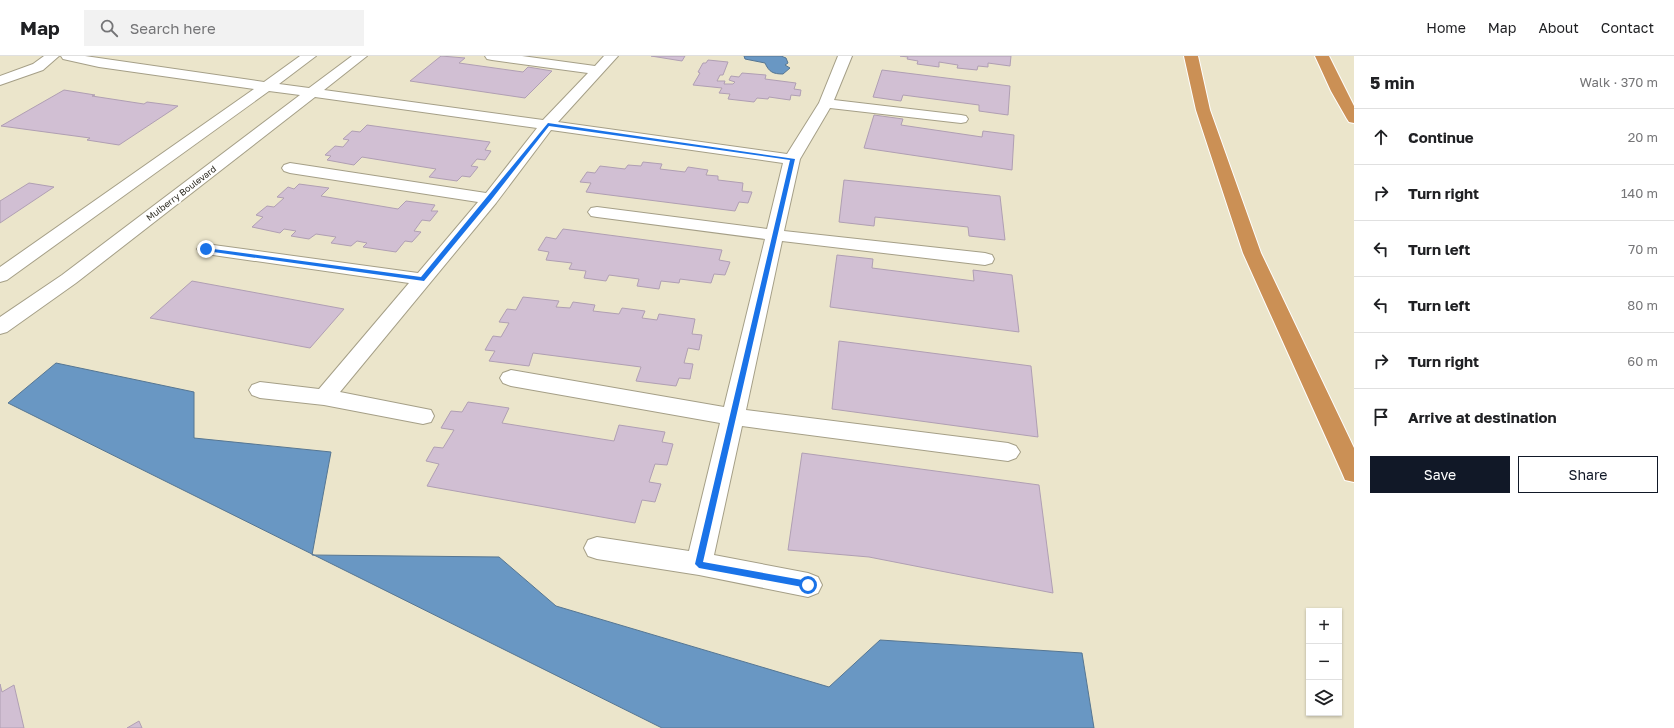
<!DOCTYPE html>
<meta charset="utf-8">
<style>
body{margin:0;font-family:"Golos Text",sans-serif;background:#f2f2f2;color:#202124}
.controls{position:absolute;right:12px;bottom:12px;display:grid;overflow:hidden;border-radius:0px;box-shadow:0 1px 3px #0004}
.controls button{width:36px;height:36px;display:grid;place-items:center;padding:0;border:0;border-bottom:1px solid #e0e0e0;background:#fff;color:#202124;font:20px sans-serif}
.stop{position:absolute;width:12px;height:12px;margin:-9px;border:3px solid #1a73e8;border-radius:50%;background:#fff}
.stop.end{background:#1a73e8;border-color:#fff;box-shadow:0 1px 4px #0008}
.list{margin:0;padding:0;list-style:none}
h2{display:flex;justify-content:space-between;align-items:center;height:52px;margin:0;padding:0 16px;font-size:17px}
h2 small{font-size:13px;font-weight:400;color:#757577}
.list li{display:grid;grid-template-columns:26px 1fr auto;gap:12px;align-items:center;box-sizing:border-box;height:56px;padding:0 16px;border-top:1px solid #e0e0e0}
.list b{display:block;font-size:15px;white-space:nowrap}
.list em{font-size:13px;font-style:normal;color:#757577}
.actions{display:flex;gap:8px;padding:12px 16px}
.actions a{flex:1;padding:9px 0;border:1px solid #111827;border-radius:0px;text-align:center;font-size:14px;color:#111827}
.actions .main{background:#111827;color:#fff}
.icon{flex:none;width:22px;height:22px;fill:none;stroke:currentColor;stroke-width:2;stroke-linecap:round;stroke-linejoin:round}
.map{position:relative;flex:none;width:1354px;height:672px;overflow:hidden}
header{display:flex;align-items:center;gap:24px;box-sizing:border-box;height:56px;padding:0 20px;background:#fff;border-bottom:1px solid #e0e0e0}
header strong{font-size:19px}
nav{display:flex;gap:22px;margin-inline-start:auto;font-size:14px}
.search{width:280px;height:36px;background:#f2f2f2;display:flex;align-items:center;gap:10px;box-sizing:border-box;padding:0 14px;border-radius:0px;color:#757577;font-size:15px}
main{display:flex}
aside{flex:1;background:#fff}
.map>svg:first-child{display:block}
</style>
<header>
<strong>Map</strong>
<div class="search"><svg class="icon" aria-label="search" viewBox="0 0 24 24"><circle cx="10" cy="10" r="6"/><path d="M15 15l6 6"/></svg>Search here</div>
<nav><a>Home</a><a>Map</a><a>About</a><a>Contact</a></nav>
</header>
<main>
<div class="map">
<svg width="1354" height="672" viewBox="0 0 1354 672">
<rect width="100%" height="100%" fill="#ebe5cb"/>
<!-- water -->
<path fill="#6997c3" stroke="#567692" d="M744,0H781L786,2L788,7L785,9L790,12L783,18C773,18 769,16 765,7L745,3Z
M56,307L194,336V382L331,396L312,499L499,501L556,550L829,631L880,584L1082,597L1094,672H662L8,347Z"/>
<!-- building -->
<path fill="#d1bfd3" stroke="#b09fb3" d="M441,0L465,2L459,7L523,16L528,11L552,15L525,42L410,25Z
M651,0H685L682,5Z
M900,0H1011L1010,10L988,7V11L978,10L977,14L957,12L958,9L939,6V11L917,8L918,5L907,3L908,1Z
M708,4L728,6L723,19H720L717,25H725L724,28H733L735,26L729,24L731,20L739,21L742,17L766,19L765,23L796,27L794,33L801,34L800,40L791,39L790,44L769,41L768,43L757,42L754,46L728,43L730,38L719,37L722,32L693,29L700,17L698,16L703,7H706Z
M882,14L1010,30L1008,59L979,55V49L903,39L901,45L873,41Z
M64,34L95,39L92,40L144,48L147,46L178,50L119,89L87,84L90,82L1,70Z
M874,59L903,63L901,69L982,81L983,75L1014,79L1012,114L864,92Z
M367,69L490,86L485,94L491,95L485,104L477,103L471,110L478,111L470,121L462,120L457,125L429,121L436,113L362,101L354,109L327,104L331,100L325,99L335,90L343,91L349,84L343,83L352,75L360,76Z
M643,106L662,108L660,113L685,116L688,111L708,114L706,119L718,120V124L743,127L742,135L752,136L748,147L739,146L735,155L586,136L591,127L580,126L587,116L595,117L600,110L625,113L628,109L641,110Z
M844,124L1000,140L1005,184L969,180L968,171L875,161L874,170L839,166Z
M29,127L54,131L0,167V145Z
M299,128L329,132L321,140L398,153L406,145L435,149L431,155H438L430,165L422,164L414,175L421,176L412,186L405,185L396,196L363,191L367,187L357,185L351,190L331,187L336,181L316,178L309,183L291,180L296,175L284,173L280,177L252,171L263,161L256,159L267,150L274,151L284,142L277,141L288,131L294,133Z
M563,173L722,194L719,204L730,206L725,219L714,218L711,227L680,223L679,227L661,225L659,233L637,230L639,223L609,219L606,225L584,222L586,215L569,213L572,207L546,204L549,196L538,194L546,181L556,183Z
M837,199L873,203L872,212L974,225L973,214L1012,219L1019,276L830,251Z
M192,225L344,253L310,292L150,262Z
M523,241L559,245L556,251L570,252L573,246L595,249L593,255L619,258L622,252L645,255L642,262L657,264L659,258L695,263L692,278L702,279L699,294L688,292L684,307L693,308L690,323L679,322L676,330L636,325L641,311L533,297L529,310L489,305L495,295L485,294L493,280L501,281L509,267L499,266L507,253L516,254Z
M839,285L1031,310L1038,381L832,353Z
M468,346L509,352L502,367L614,385L619,369L665,376L662,386L673,388L667,409L655,408L649,426L661,428L655,446L642,444L635,467L427,430L439,408L426,405L434,391L443,392L454,374L441,372L451,355L462,356Z
M802,397L1039,429L1053,537L869,501L788,494Z
M0,628L2,636L14,629L24,672H0Z
M139,665L142,672H127Z"/>
<g fill="none" stroke-linecap="round" stroke-linejoin="round">
<!-- minor casing -->
<g stroke="#a59f87" stroke-width="2">
<path id="minor" d="M44,0H59L43,14L0,29V20L33,8Z
M61,0H85L264,26L300,0H316L279,28L309,32L352,0H367L324,34L543,64L588,17L492,4L487,3L485,0H522L595,10L604,0H618L558,66L787,98L819,47L838,0H852L834,44L961,59L966,60L968,63L966,66L961,67L830,52L800,103L784,175L985,197L992,199L994,203L992,207L985,209L782,185L746,354L1008,387L1016,390L1020,396L1016,402L1008,405L742,370L714,499L808,517L818,521L822,529L818,537L808,541L699,519L597,503L588,500L584,492L588,484L597,481L689,495L720,367L511,330L503,327L500,322L503,317L511,314L724,351L765,183L597,161L591,160L588,156L591,152L597,151L767,173L783,107L551,74L496,147L340,336L431,354L434,360L431,366L423,368L324,349L260,342L252,339L249,334L252,329L260,326L319,333L409,227L206,198L200,197L197,193L200,189L206,188L418,217L478,146L290,117L284,115L282,112L284,109L290,107L486,137L537,72L315,41L76,227L7,276L0,278V261L62,219L300,39L269,35L7,224L0,226V211L254,33L99,11L63,3Z"/>
</g>
<!-- highway casing -->
<g stroke="#fff" stroke-width="2">
<path id="highway" d="M1184,0H1198L1210,54L1261,197L1354,392V426L1345,424L1342,417L1243,197L1196,54Z
M1315,0H1329L1354,50V67L1349,66L1347,63L1331,35Z"/>
</g>
<!-- minor -->
<use href="#minor" fill="#fff" fill-rule="evenodd"/>
<!-- highway -->
<use href="#highway" fill="#cb9055" fill-rule="evenodd"/>
</g>
<!-- route -->
<path fill="#1a73e8" d="M548,67L795,103L703,506L808,525L812,529L811,531L808,532L699,512L695,508L790,104L549,70L491,144L424,225L206,195L203,193L206,192L421,221Z"/>
<g text-anchor="middle" dominant-baseline="central" stroke-width="4" stroke-linejoin="round" paint-order="stroke">
<!-- far-street labels -->
<g font-size="9" fill="#2b291f" stroke="#fff">
<text transform="translate(181 137) rotate(-37)">Mulberry Boulevard</text>
</g>
</g>
</svg>
<div class="controls">
<button>+</button>
<button>−</button>
<button><svg class="icon" aria-label="layers" viewBox="0 0 24 24"><path d="M12 4l9 5-9 5-9-5zM3 14l9 5 9-5"/></svg></button>
</div>
<div class="stop" style="left:808px;top:529px"></div>
<div class="stop end" style="left:206px;top:193px"></div>
</div>
<aside>
<h2>5 min<small>Walk · 370 m</small></h2>
<ul class="list">
<li><svg class="icon" aria-label="ahead" viewBox="0 0 24 24"><path d="M12 20V5M6 11l6-6 6 6"/></svg><div><b>Continue</b></div><em>20 m</em></li>
<li><svg class="icon" aria-label="right" viewBox="0 0 24 24"><path d="M7 20v-9h11M14 6l5 5-5 5"/></svg><div><b>Turn right</b></div><em>140 m</em></li>
<li><svg class="icon" aria-label="left" viewBox="0 0 24 24"><path d="M17 20v-9H6M10 6l-5 5 5 5"/></svg><div><b>Turn left</b></div><em>70 m</em></li>
<li><svg class="icon" aria-label="left" viewBox="0 0 24 24"><path d="M17 20v-9H6M10 6l-5 5 5 5"/></svg><div><b>Turn left</b></div><em>80 m</em></li>
<li><svg class="icon" aria-label="right" viewBox="0 0 24 24"><path d="M7 20v-9h11M14 6l5 5-5 5"/></svg><div><b>Turn right</b></div><em>60 m</em></li>
<li><svg class="icon" aria-label="arrive" viewBox="0 0 24 24"><path d="M6 21V4h12l-3 4 3 4H6"/></svg><div><b>Arrive at destination</b></div></li>
</ul>
<div class="actions"><a class="main">Save</a><a>Share</a></div>
</aside>
</main>
